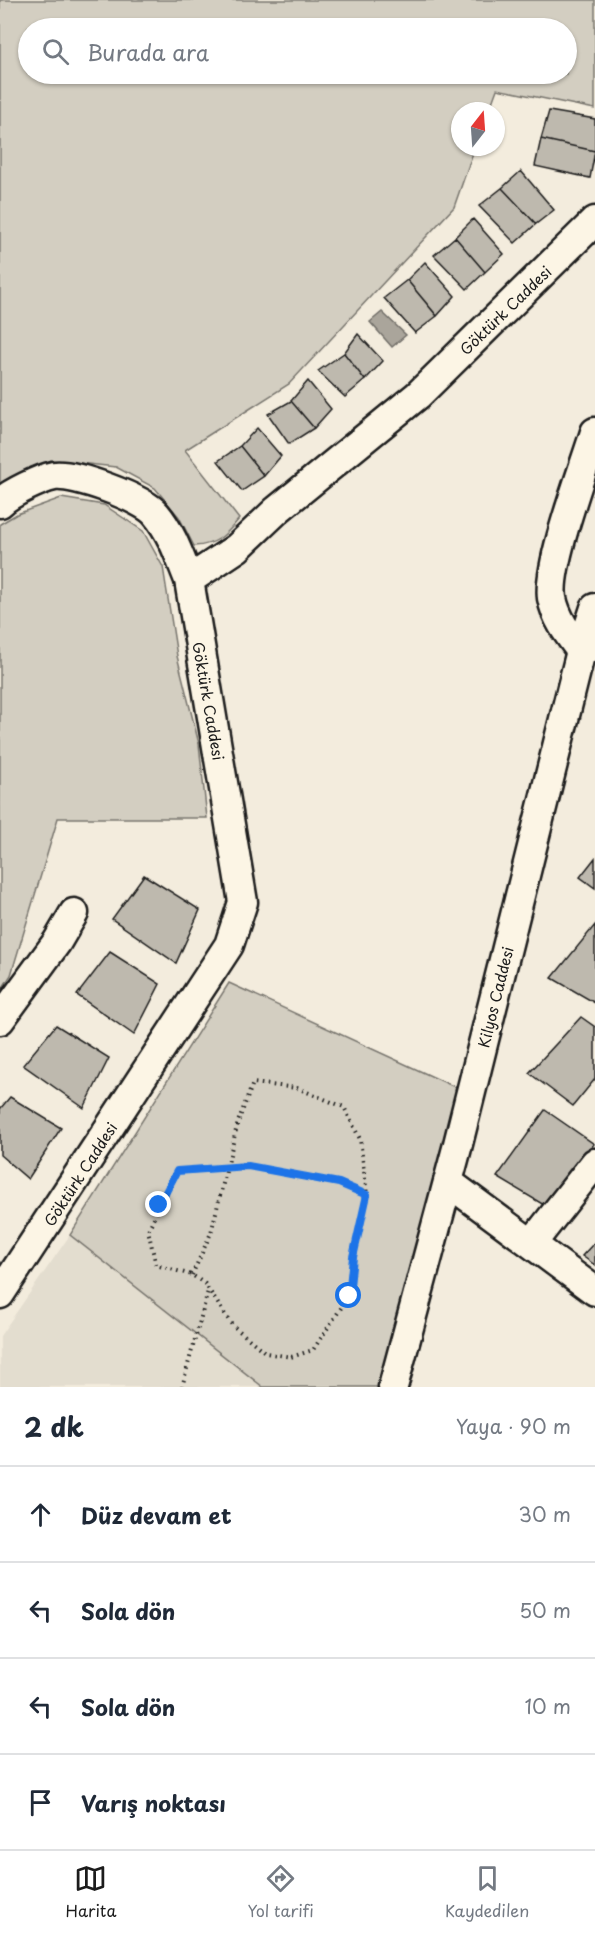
<!DOCTYPE html>
<html lang="tr">
<meta charset="utf-8">
<style>
body{margin:0;font-family:"Playpen Sans",sans-serif;background:#f6f6f7;color:#1f2937}
.compass{position:absolute;left:451px;top:102px;width:54px;height:54px;border-radius:50%;background:#fff;box-shadow:0 2px 4px #0004;rotate:17deg}
.stop{position:absolute;width:18px;height:18px;margin:-14px;border:4px solid #1a73e8;border-radius:50%;background:#fff}
.stop.end{background:#1a73e8;border-color:#fff;box-shadow:0 2px 6px #0008}
.list{margin:0;padding:0;list-style:none}
h2{display:flex;justify-content:space-between;align-items:center;height:78px;margin:0;padding:0 24px;font-size:26px}
h2 small{font-size:20px;font-weight:400;color:#747a83}
.list li{display:grid;grid-template-columns:39px 1fr auto;gap:18px;align-items:center;box-sizing:border-box;height:96px;padding:0 24px;border-top:2px solid #e0e1e3}
.list b{display:block;font-size:22px;white-space:nowrap}
.list em{font-size:20px;font-style:normal;color:#747a83}
.icon{flex:none;width:33px;height:33px;fill:none;stroke:currentColor;stroke-width:2;stroke-linecap:round;stroke-linejoin:round}
.map{position:relative;flex:none;width:595px;height:1387px;overflow:hidden}
.search{position:absolute;background:#fff;box-shadow:0 2px 4px #0004;left:18px;right:18px;top:18px;height:66px;display:flex;align-items:center;gap:15px;box-sizing:border-box;padding:0 21px;border-radius:33px;color:#747a83;font-size:22px}
.sheet{height:462px;background:#fff}
nav{display:flex;justify-content:space-around;align-items:center;box-sizing:border-box;height:84px;border-top:2px solid #e0e1e3;background:#fff;font-size:16px;color:#747a83}
nav a{display:grid;justify-items:center;gap:3px}
nav .on{color:#1c1c1c}
.map>svg:first-child{display:block}
</style>
<div class="map">
<svg width="595" height="1387" viewBox="0 0 595 1387">
<rect width="100%" height="100%" fill="#f3ecdd"/>
<filter id="ink" filterUnits="userSpaceOnUse"><feTurbulence type="fractalNoise" baseFrequency=".0167" numOctaves="2"/><feDisplacementMap in="SourceGraphic" scale="12" xChannelSelector="R" yChannelSelector="G"/><feConvolveMatrix kernelMatrix="1 2 1 2 8 2 1 2 1" color-interpolation-filters="sRGB"/></filter>
<g filter="url(#ink)">
<!-- built -->
<path fill="#e3ddcf" d="M70,1235L263,1387H0V1336Z"/>
<!-- green -->
<path fill="#d3cec1" stroke="#78756e" stroke-width="1.5" fill-rule="evenodd" d="M0,0H595V109L497,89L489,111H460V147H475L454,207L289,384L185,450L239,519C225,536 216,545 194,546L179,517L155,488L116,467L51,460L0,484ZM28,28H566V74H28Z
M61,498L104,505L143,531L163,567L177,656L199,744L207,818H58L11,975L0,992V524L17,514Z
M229,983L457,1088L380,1387H263L70,1235Z"/>
<!-- water -->
<path fill="#aaa59b" stroke="#716e68" stroke-width="1.5" d="M382,312L406,335L392,347L370,322Z"/>
<!-- building -->
<path fill="#beb9ae" stroke="#1c1c1c" stroke-width="1.5" d="M549,111L595,119V151L541,139Z
M541,139L595,151L590,178L535,166Z
M521,171L554,210L536,224L502,188Z
M502,188L536,224L515,243L479,206Z
M473,219L504,254L485,272L455,237Z
M455,237L485,272L467,289L434,255Z
M425,262L455,296L437,316L407,280Z
M407,280L437,316L415,333L384,298Z
M358,334L383,361L365,380L344,353Z
M344,353L365,380L345,397L318,371Z
M308,381L331,409L314,428L291,401Z
M291,401L314,428L289,444L268,414Z
M257,428L281,456L264,476L240,446Z
M240,446L264,476L242,491L218,461Z
M595,858V888L580,877Z
M144,875L200,910L176,963L112,919Z
M595,925V1003L552,978Z
M110,952L160,984L134,1035L77,995Z
M581,1017L595,1027V1079L573,1106L529,1073Z
M56,1025L109,1058L84,1108L23,1065Z
M10,1097L61,1128L28,1179L0,1155V1109Z
M545,1110L594,1144L544,1205L497,1177Z
M595,1242V1265L582,1256Z"/>
<g fill="none" stroke-linecap="round" stroke-linejoin="round">
<!-- minor casing -->
<g stroke="#1c1c1c" stroke-width="33">
<path id="minor" d="M0,503C10,493 40,479 54,476C74,473 143,498 156,514C172,533 180,558 189,580L243,902L229,945L0,1294
M189,580L237,548L277,510L418,395L595,221
M593,646L581,651C569,635 556,619 552,598C547,565 584,468 595,432
M0,1020L57,942L74,913
M448,1182L595,1291
M532,1243L595,1163
M393,1387L457,1148L581,651L595,608"/>
</g>
<!-- path -->
<path stroke="#1c1c1c" stroke-width="4" stroke-dasharray="1.5 4.5" stroke-linecap="butt" d="M248,1166L339,1183L367,1195L353,1257L349,1296L313,1350L291,1357L266,1353L232,1325L205,1284L192,1275L156,1265L148,1230L177,1171Z
M192,1275L211,1233L238,1122L253,1083L297,1088L344,1107L360,1139L367,1195
M182,1387L208,1291"/>
<!-- minor -->
<use href="#minor" stroke="#fcf5e5" stroke-width="28"/>
</g>
</g>
<g fill="none" stroke-linecap="round" stroke-linejoin="round" filter="url(#ink)">
<!-- route -->
<path stroke="#1a73e8" stroke-width="8" d="M159,1205L177,1171L248,1166L339,1183L367,1195L353,1257L349,1296"/>
</g>
<g text-anchor="middle" dominant-baseline="central" stroke-width="6" stroke-linejoin="round" paint-order="stroke">
<!-- street labels -->
<g font-size="15" fill="#1c1c1c" stroke="#fcf5e5">
<text transform="translate(505 310) rotate(-44)">Göktürk Caddesi</text>
<text transform="translate(209 701) rotate(80)">Göktürk Caddesi</text>
<text transform="translate(495 997) rotate(-76)">Kilyos Caddesi</text>
<text transform="translate(80 1174) rotate(-57)">Göktürk Caddesi</text>
</g>
</g>
</svg>
<svg class="compass" viewBox="-18 -18 36 36"><path d="M0-13l5 13h-10z" fill="#e53935"/><path d="M0 13l5-13h-10z" fill="#747a83"/></svg>
<div class="stop" style="left:349px;top:1296px"></div>
<div class="stop end" style="left:159px;top:1205px"></div>
<div class="search"><svg class="icon" aria-label="search" viewBox="0 0 24 24"><circle cx="10" cy="10" r="6"/><path d="M15 15l6 6"/></svg>Burada ara</div>
</div>
<section class="sheet">
<h2>2 dk<small>Yaya · 90 m</small></h2>
<ul class="list">
<li><svg class="icon" aria-label="ahead" viewBox="0 0 24 24"><path d="M12 20V5M6 11l6-6 6 6"/></svg><div><b>Düz devam et</b></div><em>30 m</em></li>
<li><svg class="icon" aria-label="left" viewBox="0 0 24 24"><path d="M17 20v-9H6M10 6l-5 5 5 5"/></svg><div><b>Sola dön</b></div><em>50 m</em></li>
<li><svg class="icon" aria-label="left" viewBox="0 0 24 24"><path d="M17 20v-9H6M10 6l-5 5 5 5"/></svg><div><b>Sola dön</b></div><em>10 m</em></li>
<li><svg class="icon" aria-label="arrive" viewBox="0 0 24 24"><path d="M6 21V4h12l-3 4 3 4H6"/></svg><div><b>Varış noktası</b></div></li>
</ul>
</section>
<nav>
<a class="on"><svg class="icon" aria-label="map" viewBox="0 0 24 24"><path d="M3 6l6-2 6 2 6-2v14l-6 2-6-2-6 2zM9 4v14M15 6v14"/></svg>Harita</a>
<a><svg class="icon" aria-label="directions" viewBox="0 0 24 24"><path d="M12 3l9 9-9 9-9-9zM9 14v-3h6M13 9l2 2-2 2"/></svg>Yol tarifi</a>
<a><svg class="icon" aria-label="saved" viewBox="0 0 24 24"><path d="M7 4h10v16l-5-4-5 4z"/></svg>Kaydedilen</a>
</nav>
